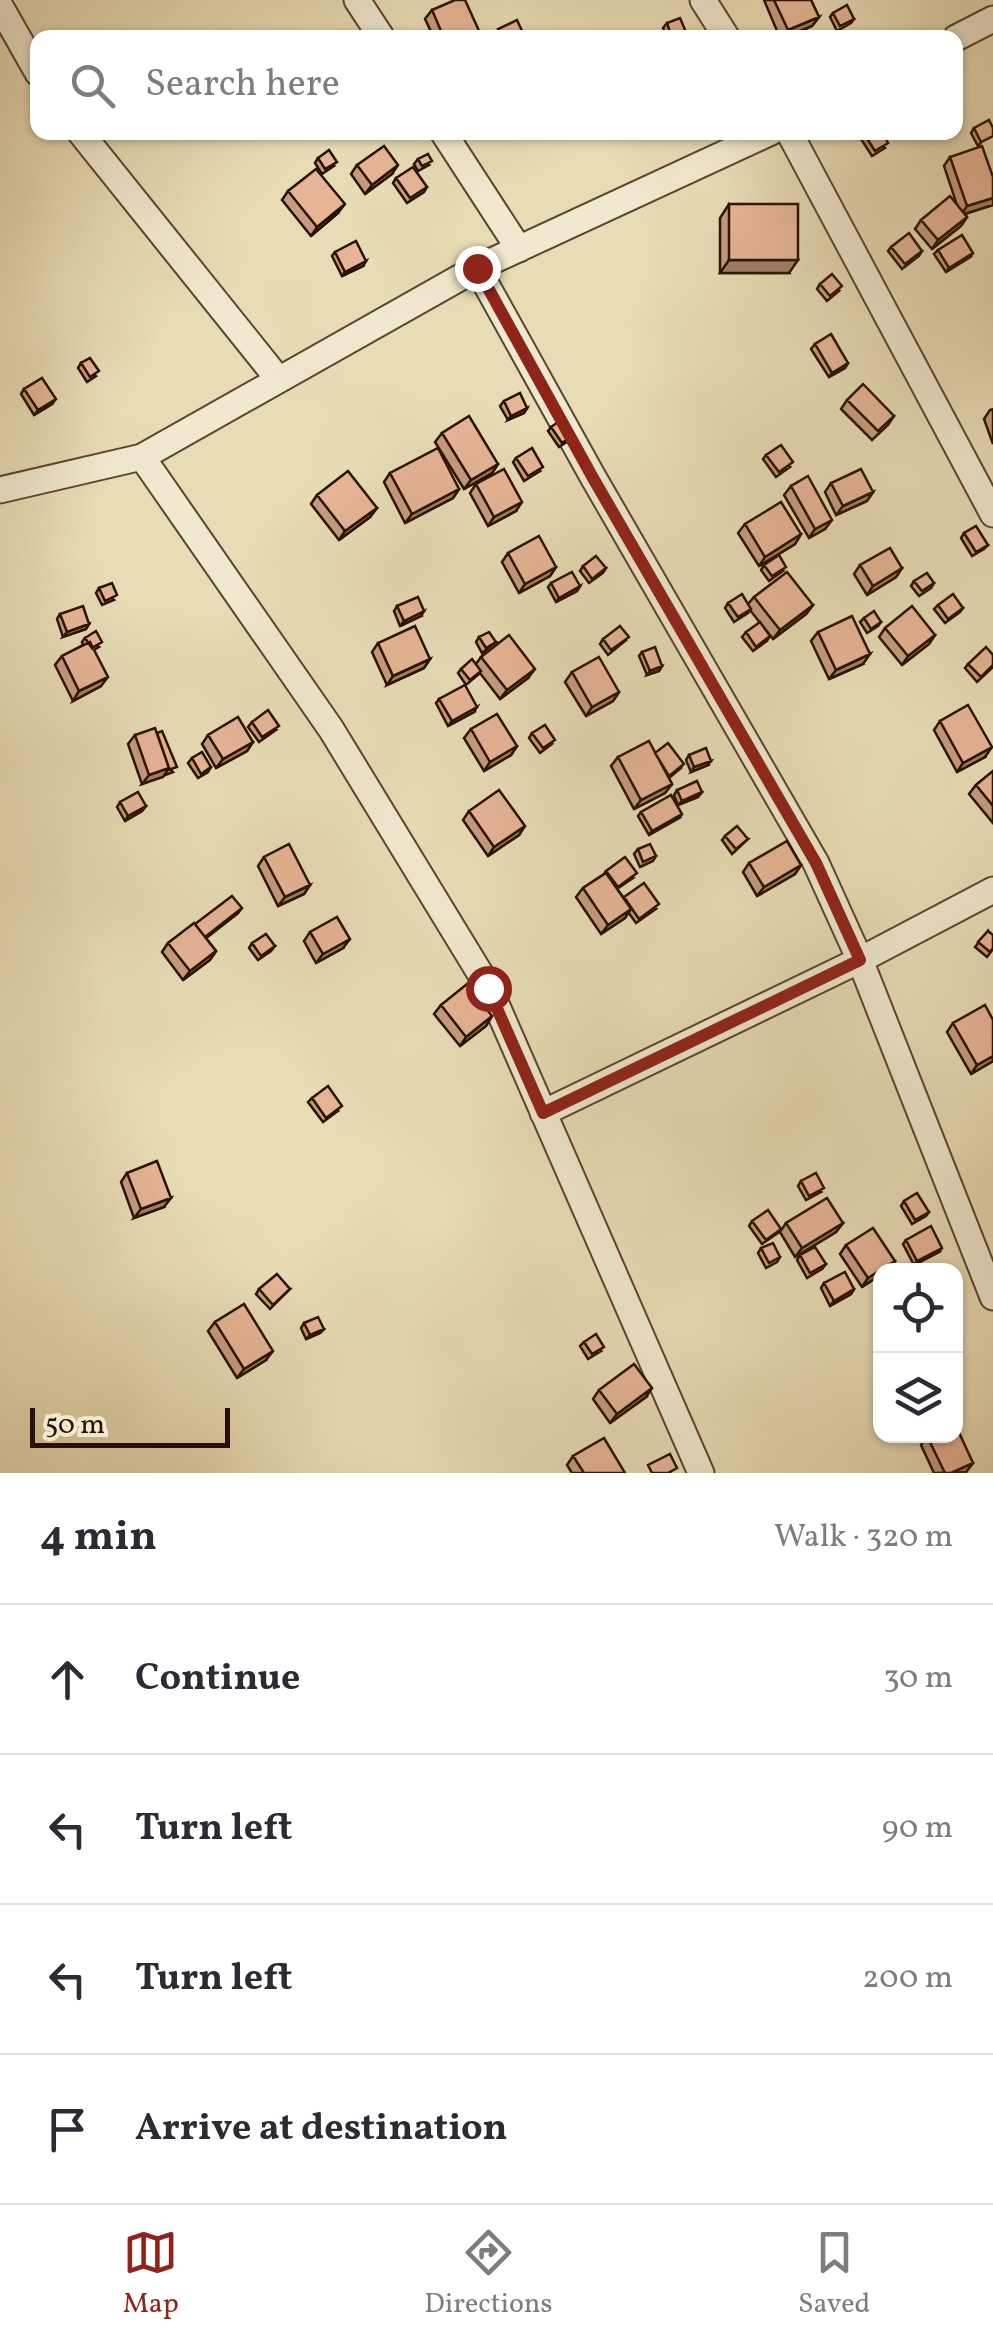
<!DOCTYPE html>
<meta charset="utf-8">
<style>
body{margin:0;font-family:Vollkorn,serif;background:#f7f7f7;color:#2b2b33}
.controls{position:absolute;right:30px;bottom:30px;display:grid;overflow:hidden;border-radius:20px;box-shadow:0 2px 8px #0004}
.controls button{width:90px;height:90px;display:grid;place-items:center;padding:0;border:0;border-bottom:2px solid #e1e1e2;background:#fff;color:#2b2b33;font:50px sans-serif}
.scale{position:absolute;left:30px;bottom:25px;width:200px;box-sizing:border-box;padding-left:10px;border:5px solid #291101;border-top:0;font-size:28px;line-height:35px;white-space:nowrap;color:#291101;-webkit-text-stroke:8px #f0e8cf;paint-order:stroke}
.stop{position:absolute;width:30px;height:30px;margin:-22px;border:8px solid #8f2418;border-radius:50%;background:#fff}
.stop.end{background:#8f2418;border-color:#fff;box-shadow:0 2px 10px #0008}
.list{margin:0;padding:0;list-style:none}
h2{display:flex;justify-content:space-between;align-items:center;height:130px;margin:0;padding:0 40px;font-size:42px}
h2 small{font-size:32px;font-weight:400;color:#7c7c81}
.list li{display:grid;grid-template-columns:65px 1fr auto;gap:30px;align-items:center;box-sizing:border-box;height:150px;padding:0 40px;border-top:2px solid #e1e1e2}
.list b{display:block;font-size:38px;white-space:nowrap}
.list em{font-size:32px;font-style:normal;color:#7c7c81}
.icon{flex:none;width:55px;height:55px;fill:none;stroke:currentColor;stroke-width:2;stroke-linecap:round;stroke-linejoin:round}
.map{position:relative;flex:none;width:993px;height:1473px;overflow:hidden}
.search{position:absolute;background:#fff;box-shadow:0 2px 8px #0004;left:30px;right:30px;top:30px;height:110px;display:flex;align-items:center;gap:25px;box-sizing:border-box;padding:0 35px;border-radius:20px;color:#7c7c81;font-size:38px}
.sheet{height:730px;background:#fff}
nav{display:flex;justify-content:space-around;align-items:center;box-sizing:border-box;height:140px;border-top:2px solid #e1e1e2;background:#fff;font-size:28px;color:#7c7c81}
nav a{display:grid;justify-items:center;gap:5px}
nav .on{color:#8f2418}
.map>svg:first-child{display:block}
</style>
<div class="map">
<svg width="993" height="1473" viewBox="0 0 993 1473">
<rect width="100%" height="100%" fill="#e8dcb5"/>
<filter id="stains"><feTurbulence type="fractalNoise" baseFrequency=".002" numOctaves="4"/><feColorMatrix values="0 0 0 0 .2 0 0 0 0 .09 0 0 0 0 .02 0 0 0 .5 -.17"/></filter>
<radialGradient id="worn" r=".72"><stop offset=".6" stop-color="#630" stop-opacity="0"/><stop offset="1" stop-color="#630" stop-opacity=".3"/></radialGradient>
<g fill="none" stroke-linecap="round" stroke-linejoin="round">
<!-- street casing -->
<g stroke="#59442e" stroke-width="29">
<path id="street" d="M357,0L382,38
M703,0L727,38
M0,6L38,73
M956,38L993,19
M80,132L279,380
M443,132L519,249
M789,132L993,514
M477,268L593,477L816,863L860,960L993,1297
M142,457L331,729L489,988L701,1473
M0,490L142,457L477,268L771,132
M543,1113L860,960L993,890"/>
</g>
<!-- street -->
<use href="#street" stroke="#f0e8cf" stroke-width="25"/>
</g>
<!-- wall -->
<path fill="#c69c81" stroke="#291101" stroke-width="2.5" d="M764,0H811L819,17L812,26L786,38H780Z
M432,10L477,38H434L425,19Z
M833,13L854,19L851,23L837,31L830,17Z
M667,23L682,37L667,38L663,28Z
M974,128H993L978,146L971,133Z
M864,134L885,148L872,156L861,139Z
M950,157L993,205L965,214L967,217L961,226L932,249L915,229L921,220L957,205L944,166Z
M318,158L334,166L322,174L315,163Z
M418,159L429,165L418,171L414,164Z
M357,165L392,174L365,194L351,174Z
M396,178L427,187L424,192L407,203L393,183Z
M288,191L338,213L311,236L282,200Z
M729,204L789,273H720V218Z
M891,247L922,251L919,256L902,269L888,251Z
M938,250L970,257L946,272L934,254Z
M335,252L363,266L342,276L332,256Z
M820,284L839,291L827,301L817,289Z
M815,344L848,363L845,368L829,377L811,349Z
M81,363L96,376L87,382L78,368Z
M24,389L52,404L34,415L21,394Z
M847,400L894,416L888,425L872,440L841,409Z
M504,401L527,408L524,413L508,420L500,406Z
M993,409V444L984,419L990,410Z
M551,427L572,436L568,441L559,447L548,431Z
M442,433L498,464L492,473L464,489L435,442Z
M766,455L790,467L776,477L763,459Z
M516,458L540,471L524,481L513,462Z
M390,473L459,489L453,498L405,523L384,482Z
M831,483L873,492L867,501L836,515L825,492Z
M476,484L516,511L488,526L470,493Z
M791,486L825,529L809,538L784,495Z
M317,495L377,508L370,517L339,540L311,504Z
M745,524L801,534L795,544L759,566L738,533Z
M964,533L988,545L984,549L972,556L961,538Z
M508,553L556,567L550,576L519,593L502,562Z
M764,565L783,571L769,581L761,570Z
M860,565L902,568L896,577L867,595L854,574Z
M583,566L606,568L603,573L589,583L580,571Z
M914,581L934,583L931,588L919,596L911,586Z
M551,583L580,586L577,591L556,602L548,587Z
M99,588L114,600L102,605L96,593Z
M754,597L813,605L806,614L773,639L750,610L748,613L734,622L725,608L728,603L748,604Z
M938,605L963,608L960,612L945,623L934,609Z
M397,606L421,616L400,626L394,611Z
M60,614L89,624L86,629L63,637L57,619Z
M864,618L881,622L878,626L867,633L860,622Z
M885,628L935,635L929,644L902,665L879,637Z
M746,632L770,636L767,641L753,651L742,637Z
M818,632L863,664L829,679L811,641Z
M479,637L496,642L482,653L476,642Z
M85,638L99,647L94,650L101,686L73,701L55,665L62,656L83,645L82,642Z
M603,639L625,641L608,655L600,644Z
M378,643L430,659L424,668L387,685L372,652Z
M642,652L662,666L659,671L647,675L639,656Z
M481,657L528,678L500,699L480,673L466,685L458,673L461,669L476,664Z
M968,664L993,667L977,682L965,668Z
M572,672L619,692L613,701L586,716L565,682Z
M439,699L474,712L448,726L436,703Z
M940,721L985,757L957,772L934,730Z
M252,722L276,730L259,742L248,727Z
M471,729L517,746L511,755L484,771L464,738Z
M532,733L552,744L540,753L529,738Z
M135,735L173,772L142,784L128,744Z
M208,735L253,742L247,751L216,768L202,744Z
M655,753L681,768L669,778L672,784L665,793L634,809L611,766L618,757Z
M689,755L708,765L691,772L686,760Z
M192,758L211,767L208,772L198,778L188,763Z
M993,771V823L969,794L976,785Z
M677,790L702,792L698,797L678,805L674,795Z
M120,802L146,806L142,811L125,821L117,807Z
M469,811L519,835L488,856L463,820Z
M641,812L679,818L649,835L638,816Z
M725,836L748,839L732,854L722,840Z
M638,849L656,856L653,861L640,867L634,854Z
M264,857L310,885L304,894L278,906L258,866Z
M749,863L801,865L795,874L757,896L743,872Z
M606,871L633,878L617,889L624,898L656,909L636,923L628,912L625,918L601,934L576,897L583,888L604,874Z
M238,913L206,938L216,951L210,960L183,980L162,952L168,943L195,924Z
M988,931L993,949L987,957L975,947Z
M310,932L343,948L316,963L304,941Z
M252,943L275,946L271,951L258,960L249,948Z
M441,1005L492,1016L486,1026L460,1046L434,1014Z
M993,1020V1061L971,1074L947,1032L953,1023Z
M312,1098L338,1111L323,1122L308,1102Z
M127,1173L164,1207L134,1218L121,1182Z
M801,1181L821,1192L806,1200L798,1186Z
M904,1201L929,1212L926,1216L912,1224L901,1206Z
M752,1221L778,1233L762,1244L749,1226Z
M786,1223H843L836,1232L795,1257L780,1232Z
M906,1240L939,1252L914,1265L903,1244Z
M846,1245L895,1261L889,1270H880V1275L862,1287L840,1254Z
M761,1248L780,1257L777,1262L766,1268L758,1253Z
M800,1255L826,1264L822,1269L807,1278L797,1260Z
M824,1283L854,1289L851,1294L830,1306L821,1288Z
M259,1289H290L270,1309L256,1294Z
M215,1322L266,1360L237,1378L208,1331Z
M304,1323L324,1329L320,1333L306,1339L301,1328Z
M584,1342L601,1351L588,1359L580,1346Z
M599,1390L646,1397L610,1423L593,1399Z
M927,1436L973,1463L966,1472L934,1473L921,1445Z
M573,1456L625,1473H572L567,1465Z"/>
<!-- shaded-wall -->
<path fill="#a17f69" stroke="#291101" stroke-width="2.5" d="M819,17L812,26L783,38L788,30Z
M398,165L392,174L365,194L372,185Z
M993,198V205L961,215L967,206Z
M345,204L338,213L311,236L317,227Z
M967,217L961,226L932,249L938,240Z
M973,253L970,257L946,272L949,268Z
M729,260H798L789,273H720Z
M366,261L363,266L342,276L345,272Z
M848,363L845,368L829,377L832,373Z
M56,399L52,404L34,415L38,410Z
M527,408L524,413L508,420L511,416Z
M498,464L492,473L464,489L471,480Z
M459,489L453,498L405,523L412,514Z
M873,492L867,501L836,515L843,506Z
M522,502L516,511L488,526L494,517Z
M377,508L370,517L339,540L345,531Z
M832,520L825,529L809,538L815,529Z
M801,534L795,544L759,566L765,557Z
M556,567L550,576L519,593L525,584Z
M902,568L896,577L867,595L873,586Z
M580,586L577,591L556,602L559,598Z
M813,605L806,614L773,639L780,630Z
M424,611L421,616L400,626L404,621Z
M89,624L86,629L63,637L67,632Z
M935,635L929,644L902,665L908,656Z
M870,654L863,664L829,679L836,670Z
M430,659L424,668L387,685L393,676Z
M662,666L659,671L647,675L650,671Z
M535,669L528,678L500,699L507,690Z
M108,677L101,686L73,701L79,691Z
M619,692L613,701L586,716L592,707Z
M477,707L474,712L448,726L452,721Z
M253,742L247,751L216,768L223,759Z
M517,746L511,755L484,771L490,762Z
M992,747L985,757L957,772L963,763Z
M711,761L708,765L691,772L694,767Z
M169,768L163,777L142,784L149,775Z
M672,784L665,793L634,809L641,800Z
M702,792L698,797L678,805L682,801Z
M146,806L142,811L125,821L128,816Z
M682,814L679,818L649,835L652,831Z
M525,826L519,835L488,856L494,847Z
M801,865L795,874L757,896L764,887Z
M310,885L304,894L278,906L285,897Z
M242,908L238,913L201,942L204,937Z
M631,909L625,918L601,934L608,925Z
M350,939L343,948L316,963L323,954Z
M216,951L210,960L183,980L190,971Z
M492,1016L486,1026L460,1046L466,1037Z
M993,1056V1061L971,1074L977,1065Z
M171,1198L164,1207L134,1218L141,1209Z
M843,1223L836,1232L795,1257L802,1248Z
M942,1248L939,1252L914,1265L917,1261Z
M895,1261L889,1270H880V1275L862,1287L868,1278Z
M854,1289L851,1294L830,1306L834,1301Z
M324,1329L320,1333L306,1339L310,1335Z
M273,1351L266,1360L237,1378L244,1369Z
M652,1388L646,1397L610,1423L617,1414Z
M973,1463L966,1472L951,1473Z"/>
<!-- building -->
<path fill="#e6b596" stroke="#291101" stroke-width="2.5" d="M455,0H465L480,33L470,38H444L432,10Z
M774,0H811L819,17L788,30Z
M847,5L854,19L840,26L833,13Z
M680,18L686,32L672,38L667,23Z
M517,20L523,33L513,38H502L498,29Z
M989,120L993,128V136L981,142L974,128Z
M867,132H882L888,143L875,151L864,134Z
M384,146L398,165L372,185L357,165Z
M982,146L993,177V198L967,206L950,157Z
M329,150L337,162L325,169L318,158Z
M428,154L432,161L422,166L418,159Z
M413,167L427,187L410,198L396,178Z
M316,169L345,204L317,227L288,191Z
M950,196L967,217L938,240L921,220Z
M729,204H798V260H729Z
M909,233L922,251L905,264L891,247Z
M962,235L973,253L949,268L938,250Z
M356,241L366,261L345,272L335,252Z
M832,274L842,286L830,296L820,284Z
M831,334L848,363L832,373L815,344Z
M90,358L99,371L90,377L81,363Z
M42,378L56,399L38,410L24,389Z
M863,384L894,416L878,431L847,400Z
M520,393L527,408L511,416L504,401Z
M469,416L498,464L471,480L442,433Z
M561,420L572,436L562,443L551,427Z
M781,445L793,462L779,472L766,455Z
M438,448L459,489L412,514L390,473Z
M532,448L543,467L528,476L516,458Z
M504,469L522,502L494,517L476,484Z
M861,469L873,492L843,506L831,483Z
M348,471L377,508L345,531L317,495Z
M808,476L832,520L815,529L791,486Z
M781,502L801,534L765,557L745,524Z
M976,526L988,545L976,552L964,533Z
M539,536L556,567L525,584L508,553Z
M890,548L902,568L873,586L860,565Z
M779,555L786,567L772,576L764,565Z
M596,556L606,568L592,579L583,566Z
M572,572L580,586L559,598L551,583Z
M787,572L813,605L780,630L754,597Z
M927,573L934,583L922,591L914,581Z
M112,583L117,595L105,601L99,588Z
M742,594L751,609L738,617L728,603Z
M953,594L963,608L948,619L938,605Z
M418,597L424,611L404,621L397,606Z
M83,606L89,624L67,632L60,614Z
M912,606L935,635L908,656L885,628Z
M874,611L881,622L871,629L864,618Z
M852,616L870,654L836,670L818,632Z
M760,622L770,636L756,647L746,632Z
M415,626L430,659L393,676L378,643Z
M620,626L629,637L611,650L603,639Z
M96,631L102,642L92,648L85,638Z
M489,632L496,642L486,648L479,637Z
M509,635L535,669L507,690L481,657Z
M90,642L108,677L79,691L62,656Z
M655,647L662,666L650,671L642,652Z
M986,647L993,655V665L981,677L968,664Z
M599,657L619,692L592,707L572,672Z
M472,659L481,671L470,680L461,669Z
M465,685L477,707L452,721L439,699Z
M968,705L992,747L963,763L940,721Z
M268,710L279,726L262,737L252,722Z
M497,714L517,746L490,762L471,729Z
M238,717L253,742L223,759L208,735Z
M545,725L555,740L543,748L532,733Z
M155,728L169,768L149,775L135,735Z
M162,731L177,767L168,770V769L169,768L157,733Z
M649,741L672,784L641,800L618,757Z
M668,743L684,764L669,776L655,753Z
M706,748L711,761L694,767L689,755Z
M202,752L211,767L201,774L192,758Z
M993,771V806L976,785Z
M697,781L702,792L682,801L677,790Z
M499,790L525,826L494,847L469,811Z
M138,792L146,806L128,816L120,802Z
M671,795L682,814L652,831L641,812Z
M737,826L748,839L736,849L725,836Z
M787,841L801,865L764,887L749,863Z
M289,844L310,885L285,897L264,857Z
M650,844L656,856L643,862L638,849Z
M625,857L637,873L618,887L606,871Z
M606,873L631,909L608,925L583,888Z
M644,883L659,904L639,919L624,897Z
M232,896L242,908L205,937L195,924Z
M337,917L350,939L323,954L310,932Z
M194,923L216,951L190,971L168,943Z
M988,931L993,935V948L990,952L978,942Z
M266,934L275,946L261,956L252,943Z
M467,984L492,1016L466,1037L441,1005Z
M985,1005L993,1020V1056L977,1065L953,1023Z
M328,1086L342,1106L326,1118L312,1098Z
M157,1161L171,1198L141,1209L127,1173Z
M816,1173L824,1188L809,1196L801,1181Z
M917,1193L929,1212L915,1220L904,1201Z
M827,1198L843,1223L802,1248L786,1223Z
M768,1210L781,1229L766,1240L752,1221Z
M931,1226L942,1248L917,1261L906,1240Z
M873,1228L895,1261L868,1278L846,1245Z
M773,1243L780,1257L769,1263L761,1248Z
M815,1247L826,1264L810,1273L800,1255Z
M845,1272L854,1289L834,1301L824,1283Z
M277,1274L290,1289L273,1305L259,1289Z
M244,1304L273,1351L244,1369L215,1322Z
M318,1317L324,1329L310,1335L304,1323Z
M596,1334L604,1347L592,1354L584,1342Z
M634,1364L652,1388L617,1414L599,1390Z
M956,1426L973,1463L951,1473H945L927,1436H956Z
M604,1438L625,1473H584L573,1456Z
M670,1454L677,1468L668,1473H652L648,1465Z"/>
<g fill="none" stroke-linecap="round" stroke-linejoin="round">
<!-- route -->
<path stroke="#8f2418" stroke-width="12" d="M477,268L593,478L816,863L860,960L543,1113L488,988"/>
</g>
<rect width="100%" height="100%" filter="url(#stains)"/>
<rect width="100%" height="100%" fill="url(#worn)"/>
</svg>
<div class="controls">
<button><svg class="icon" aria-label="locate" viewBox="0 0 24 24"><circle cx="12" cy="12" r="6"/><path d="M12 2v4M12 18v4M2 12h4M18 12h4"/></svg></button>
<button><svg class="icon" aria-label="layers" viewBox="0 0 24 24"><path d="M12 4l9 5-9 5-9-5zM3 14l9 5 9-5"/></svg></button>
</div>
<div class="scale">50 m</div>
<div class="stop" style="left:488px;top:988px"></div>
<div class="stop end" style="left:477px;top:268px"></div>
<div class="search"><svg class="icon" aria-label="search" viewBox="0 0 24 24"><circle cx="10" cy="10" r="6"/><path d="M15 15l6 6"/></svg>Search here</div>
</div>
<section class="sheet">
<h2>4 min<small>Walk · 320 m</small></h2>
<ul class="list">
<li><svg class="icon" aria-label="ahead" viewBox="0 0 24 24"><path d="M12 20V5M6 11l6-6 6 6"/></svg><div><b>Continue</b></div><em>30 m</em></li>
<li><svg class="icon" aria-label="left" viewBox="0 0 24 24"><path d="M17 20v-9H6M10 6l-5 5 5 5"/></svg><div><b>Turn left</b></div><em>90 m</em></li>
<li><svg class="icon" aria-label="left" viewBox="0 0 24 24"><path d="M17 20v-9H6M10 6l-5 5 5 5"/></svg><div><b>Turn left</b></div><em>200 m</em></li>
<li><svg class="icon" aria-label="arrive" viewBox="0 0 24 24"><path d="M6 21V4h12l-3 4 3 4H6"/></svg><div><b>Arrive at destination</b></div></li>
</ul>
</section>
<nav>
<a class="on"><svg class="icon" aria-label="map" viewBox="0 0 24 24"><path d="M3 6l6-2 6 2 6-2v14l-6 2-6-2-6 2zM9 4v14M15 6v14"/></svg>Map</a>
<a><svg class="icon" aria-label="directions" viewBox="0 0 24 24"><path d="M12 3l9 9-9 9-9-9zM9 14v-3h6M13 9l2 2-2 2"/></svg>Directions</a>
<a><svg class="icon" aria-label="saved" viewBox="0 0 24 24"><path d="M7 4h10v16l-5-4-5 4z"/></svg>Saved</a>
</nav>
